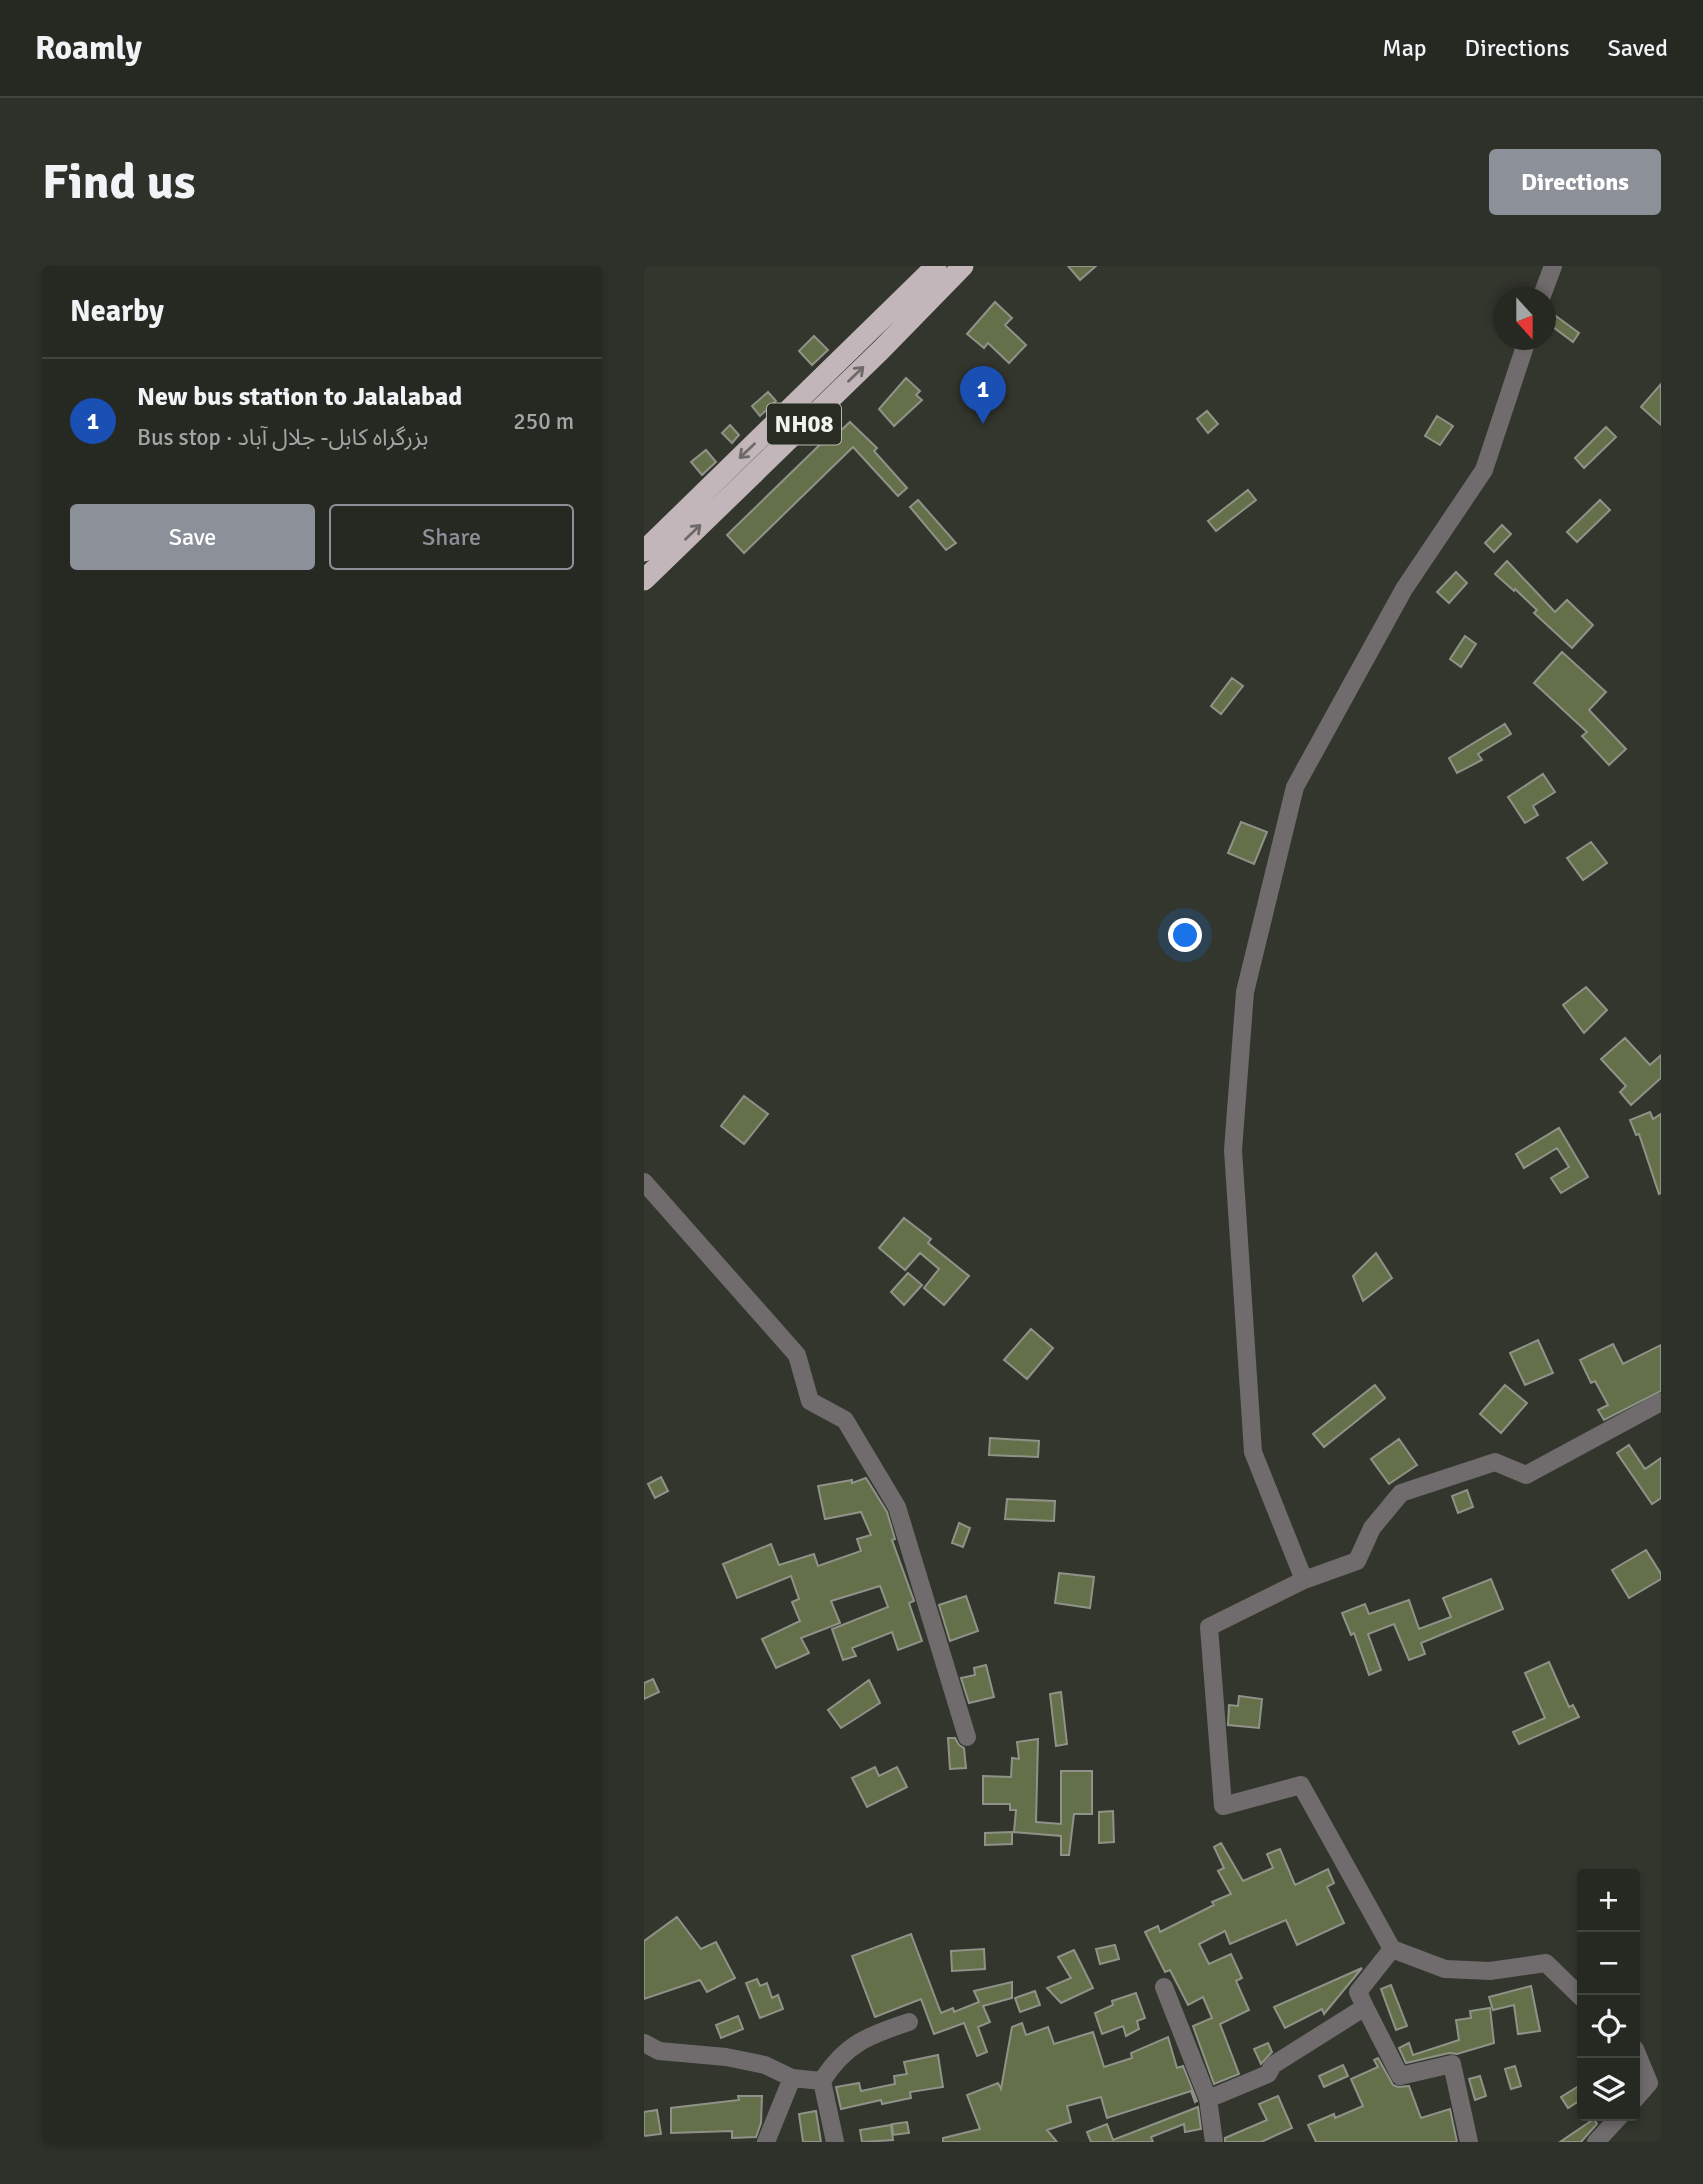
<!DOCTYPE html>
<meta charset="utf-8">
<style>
body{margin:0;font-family:Signika,"Noto Sans Arabic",sans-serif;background:#2e302a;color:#f1f3f6}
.controls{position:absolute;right:21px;bottom:21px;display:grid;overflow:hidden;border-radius:7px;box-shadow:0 4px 10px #0003}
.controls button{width:63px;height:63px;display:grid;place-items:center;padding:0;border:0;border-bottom:2px solid #424440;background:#262822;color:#f1f3f6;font:35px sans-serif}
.compass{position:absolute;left:849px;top:21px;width:63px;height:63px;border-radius:50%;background:#262822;box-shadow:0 4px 10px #0003;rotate:159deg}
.you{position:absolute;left:542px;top:670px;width:24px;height:24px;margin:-18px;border:5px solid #fff;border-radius:50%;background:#1a73e8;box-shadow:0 0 0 10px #1a73e833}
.badge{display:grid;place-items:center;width:46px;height:46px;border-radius:50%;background:#8c9099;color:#fff;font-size:23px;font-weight:700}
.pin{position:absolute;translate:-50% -58px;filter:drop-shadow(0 2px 4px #0008)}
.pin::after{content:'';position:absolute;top:37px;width:24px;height:21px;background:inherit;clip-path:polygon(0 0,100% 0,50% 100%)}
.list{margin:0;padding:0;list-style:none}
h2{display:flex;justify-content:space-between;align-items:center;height:91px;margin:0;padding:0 28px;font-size:30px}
h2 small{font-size:23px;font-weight:400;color:#a4a6a5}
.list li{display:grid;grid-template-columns:46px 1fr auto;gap:21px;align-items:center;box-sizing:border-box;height:126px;padding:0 28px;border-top:2px solid #424440}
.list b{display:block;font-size:26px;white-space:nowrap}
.list p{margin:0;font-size:23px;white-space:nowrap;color:#a4a6a5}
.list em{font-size:23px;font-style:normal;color:#a4a6a5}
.actions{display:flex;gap:14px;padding:21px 28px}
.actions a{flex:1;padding:16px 0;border:2px solid #8c9099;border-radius:7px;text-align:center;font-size:24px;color:#8c9099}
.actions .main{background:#8c9099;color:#fff}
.icon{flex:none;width:38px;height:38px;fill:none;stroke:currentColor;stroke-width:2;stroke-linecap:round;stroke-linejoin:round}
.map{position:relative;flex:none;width:1017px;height:1876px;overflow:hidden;border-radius:7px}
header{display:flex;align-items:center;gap:42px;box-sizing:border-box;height:98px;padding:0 35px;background:#262822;border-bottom:2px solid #424440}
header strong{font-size:33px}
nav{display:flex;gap:38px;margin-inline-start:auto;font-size:24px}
.intro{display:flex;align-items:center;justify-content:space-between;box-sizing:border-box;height:168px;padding:0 42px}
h1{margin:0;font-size:49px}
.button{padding:18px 32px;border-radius:7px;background:#8c9099;color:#fff;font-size:24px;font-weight:700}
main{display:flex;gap:42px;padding:0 42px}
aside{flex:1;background:#262822;border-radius:7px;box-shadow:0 4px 10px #0003}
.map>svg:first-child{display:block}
</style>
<header>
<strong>Roamly</strong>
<nav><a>Map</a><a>Directions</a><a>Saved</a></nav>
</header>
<div class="intro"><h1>Find us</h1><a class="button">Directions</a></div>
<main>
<aside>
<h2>Nearby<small></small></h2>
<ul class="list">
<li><span class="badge" style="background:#1a4fb4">1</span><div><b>New bus station to Jalalabad</b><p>Bus stop · بزرگراه کابل- جلال آباد</p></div><em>250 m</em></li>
</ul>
<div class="actions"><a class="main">Save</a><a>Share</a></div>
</aside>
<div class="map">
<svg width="1017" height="1876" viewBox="0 0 1017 1876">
<rect width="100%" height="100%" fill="#33362d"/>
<!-- building -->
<path fill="#647049" stroke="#8f9288" stroke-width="2" d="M424,0H452L436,14Z
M351,36L368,52L361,59L382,79L365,97L344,77L340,82L323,68Z
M901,42L935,67L929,76L901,55Z
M170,70L184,84L168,99L155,85Z
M262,112L276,125L272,129L278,134L250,160L235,143Z
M1017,118V159L997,141Z
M124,126L132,135L116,150L108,140Z
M563,145L574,158L564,167L553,153Z
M793,150L809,160L796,179L781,170Z
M206,156L233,182L230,185L263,222L254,230L209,181L100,287L83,269L189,166L192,169Z
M86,159L95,169L88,177L78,167Z
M962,161L972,171L940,202L931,192Z
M62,184L72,196L58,209L47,196Z
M604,224L612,234L572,265L564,255Z
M274,234L312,277L302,284L266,241Z
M956,234L966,244L933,276L923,266Z
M858,259L867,268L850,286L841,277Z
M863,295L911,346L923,334L949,359L928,382L890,347L893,344L871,323L870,325L851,308Z
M812,306L823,317L805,337L793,326Z
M821,370L832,378L817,401L806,393Z
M918,386L962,426L945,444L982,483L965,499L938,470L943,466L890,417Z
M588,412L599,420L577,448L567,440Z
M861,458L867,468L834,488L838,494L813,507L805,492Z
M899,508L911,526L889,540L894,549L881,557L864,531Z
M597,556L623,566L610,598L584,587Z
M947,576L963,597L939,614L923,592Z
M942,721L963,744L940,767L919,739Z
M981,772L1006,799L1017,789V812L987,839L976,826L982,820L957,793Z
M100,830L124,848L100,878L77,860Z
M1006,846L1009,853L1017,848V927L1015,928L995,868L992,869L986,854Z
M915,862L944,911L917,927L907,912L925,901L913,882L880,902L872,888Z
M260,952L287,973L284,977L325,1010L300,1039L280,1022L295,1003L276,987L261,1004L235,982Z
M732,987L748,1012L719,1035L709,1010Z
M264,1007L278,1019L260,1039L247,1026Z
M387,1063L409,1082L383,1113L360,1094Z
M894,1074L909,1107L881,1119L866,1087Z
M969,1078L979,1098L1017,1079V1125L960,1154L954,1144L964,1139L951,1115L947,1117L936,1094Z
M731,1119L741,1132L680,1181L669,1168Z
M861,1119L883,1137L857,1167L836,1148Z
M346,1172L395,1175L394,1191L345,1189Z
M755,1173L773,1199L745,1218L727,1193Z
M985,1179L1001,1203L1017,1192V1232L1008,1238L973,1187Z
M17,1211L24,1225L11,1232L4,1218Z
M222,1212L243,1246L251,1273L248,1274L270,1335L265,1337L278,1375L254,1384L248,1366L208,1382L212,1390L199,1394L188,1363L244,1341L236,1320L187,1335L196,1357L157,1372L165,1387L132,1402L118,1373L156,1355L148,1336L155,1333L147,1310L93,1332L79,1298L127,1278L135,1299L170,1288L174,1300L217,1285L213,1273L227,1269L217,1246L181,1253L174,1220L208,1214V1217Z
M823,1224L829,1241L814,1247L808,1230Z
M363,1233L411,1235L410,1255L361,1253Z
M315,1257L326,1262L319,1281L308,1277Z
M1002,1284L1017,1308V1313L985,1332L968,1304Z
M415,1307L450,1311L446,1342L411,1337Z
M847,1313L859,1343L777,1377L781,1388L765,1394L750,1358L724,1368L737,1404L725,1409L710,1367L707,1369L698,1347L721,1338L725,1348L765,1334L775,1363L807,1351L799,1332Z
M322,1330L334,1365L306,1375L295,1339Z
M905,1396L925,1441L929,1439L935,1451L875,1478L869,1466L901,1452L881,1407Z
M342,1399L350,1431L325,1437L317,1412L331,1409L330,1402Z
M9,1413L15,1426L0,1433V1417Z
M225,1414L236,1437L197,1462L184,1444Z
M417,1426L423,1478L412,1480L406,1428Z
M595,1430L618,1433L615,1462L584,1459L585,1439L594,1440Z
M304,1472H311L315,1479L320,1482L322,1502L306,1503Z
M394,1473L392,1556L417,1558V1505H448V1548H430L425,1589H417V1570L370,1566L372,1544H366V1538H339V1510L367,1511L368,1492L375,1493L373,1476Z
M231,1501L235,1510L253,1501L263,1521L223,1541L208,1512Z
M469,1545L470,1576L455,1577V1546Z
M368,1566V1578L341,1579V1567Z
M577,1577L599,1615L629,1602L623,1588L636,1583L651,1619L684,1603L690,1617L683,1621L700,1657L653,1679L642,1654L586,1678L581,1665L555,1678L565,1698L587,1688L598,1712L592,1715L605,1744L576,1758L595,1808L570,1818L549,1760L568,1752L559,1731L544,1739L526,1704L521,1706L501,1666L514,1660L516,1666L570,1639L568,1636L587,1628L574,1605L580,1602L570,1581Z
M33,1651L57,1683L72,1676L91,1712L63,1726L56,1714L0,1733V1675Z
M267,1668L297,1747L309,1742L310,1746L335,1736L330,1725L368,1716V1732L339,1740L346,1756L334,1761L343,1786L333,1790L320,1757L290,1768L277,1733L231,1751L208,1690Z
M471,1679L475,1693L456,1698L452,1683Z
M340,1683L341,1703L308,1705L307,1685Z
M430,1684L449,1722L417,1737L403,1722L427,1712L414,1691Z
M718,1702L680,1748L678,1743L641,1762L630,1741Z
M113,1713L116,1720L123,1717L128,1732L134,1729L139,1743L116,1752L102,1717Z
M747,1719L763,1760L752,1764L737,1723Z
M887,1720L896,1765L874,1768L870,1739L849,1744L845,1731Z
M391,1725L396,1739L376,1746L371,1732Z
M492,1727L501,1752L493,1755L495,1763L482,1770L479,1760L458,1768L451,1747L469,1739L468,1735Z
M846,1742L850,1777L813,1788L805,1787L762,1797L755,1782L765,1777L769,1789L815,1774L812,1754L827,1752L826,1745Z
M94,1750L99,1763L77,1772L72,1759Z
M378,1757L382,1769L404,1761L410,1778L449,1766L460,1801L488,1792L487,1787L524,1771L533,1802L539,1800L553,1835L551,1836L547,1825L463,1852L457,1831L423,1840L427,1856L403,1864L413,1876H299V1872L336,1863L323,1829L354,1817L357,1823L368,1761Z
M624,1777L628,1786L617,1798L610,1783Z
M294,1789L299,1821L266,1826L267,1832L238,1838L237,1834L197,1843L192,1821L215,1817L217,1825L251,1818L250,1810L263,1808L260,1796Z
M734,1792L749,1819L754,1821L765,1820L777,1852L806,1843L813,1876H672L664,1859L690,1848L691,1852L719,1840L707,1813L734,1801L730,1794Z
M699,1799L704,1810L680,1821L675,1810Z
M871,1800L877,1820L867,1823L861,1803Z
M836,1810L842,1830L831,1834L825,1813Z
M938,1818V1833L924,1842L917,1831Z
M94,1830H118L117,1857L112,1871L88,1872V1865L27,1867V1842L95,1834Z
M634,1830L648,1862L617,1876H581V1872L623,1854L615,1838Z
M554,1841L557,1863L541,1866L540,1858L507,1871L509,1876H447L443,1866L463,1858L469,1874Z
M13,1844L17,1868L0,1870V1846Z
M172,1845L177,1876H159L155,1848Z
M950,1853L953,1858L937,1876H916Z
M263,1856L265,1867L249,1869L248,1858Z
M247,1859L249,1874L218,1876L216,1864Z"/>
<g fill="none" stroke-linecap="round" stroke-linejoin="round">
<!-- minor -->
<path stroke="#706b6d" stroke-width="18" d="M897,32L909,0
M0,916L153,1089L166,1135L201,1154L253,1241L323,1471
M660,1314L609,1186L589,884L601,726L651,521L760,323L840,204L883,74
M520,1721L564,1833L570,1876
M938,1732L902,1697L846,1705L801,1703L748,1683L657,1519L579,1540L565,1361L660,1314L713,1295L728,1262L757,1227L851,1196L882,1209L1017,1136
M721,1741L756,1810L808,1798L825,1876
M0,1777L15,1785L82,1791L121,1799L148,1812L178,1815
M991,1783L1005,1817L991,1833
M564,1833L624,1808L629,1799L721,1741L714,1726L748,1683
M122,1876L148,1812
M191,1876L178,1815C201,1778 225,1769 265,1756
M952,1876L976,1850"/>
<!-- highway -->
<path stroke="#c3b6ba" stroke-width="21" d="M0,285L292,0
M0,314L237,84L319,0"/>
</g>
<!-- one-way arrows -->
<defs><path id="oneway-shaft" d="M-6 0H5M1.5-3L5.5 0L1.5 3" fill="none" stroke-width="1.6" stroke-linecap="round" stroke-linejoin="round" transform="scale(1.75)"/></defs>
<g stroke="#6e6a67">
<use href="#oneway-shaft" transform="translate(212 108) rotate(-44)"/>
<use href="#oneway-shaft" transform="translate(103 185) rotate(136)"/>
<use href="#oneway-shaft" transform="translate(49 266) rotate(-44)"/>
</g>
<g text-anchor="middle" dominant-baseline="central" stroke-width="6" stroke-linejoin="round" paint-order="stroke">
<!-- shield labels -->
<rect fill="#292c23" stroke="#b5b7b0" stroke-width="2" x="123" y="137.5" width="74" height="41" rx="5"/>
<g font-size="24" font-weight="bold" fill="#f1f3ed">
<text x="160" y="158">NH08</text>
</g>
</g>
</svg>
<div class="controls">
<button>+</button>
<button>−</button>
<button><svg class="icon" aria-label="locate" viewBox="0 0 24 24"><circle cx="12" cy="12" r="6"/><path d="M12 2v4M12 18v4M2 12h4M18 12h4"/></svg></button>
<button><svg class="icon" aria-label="layers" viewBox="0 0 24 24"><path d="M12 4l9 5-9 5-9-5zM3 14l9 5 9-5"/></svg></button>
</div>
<svg class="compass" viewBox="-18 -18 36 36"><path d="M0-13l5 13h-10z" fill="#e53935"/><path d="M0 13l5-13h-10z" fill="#a4a6a5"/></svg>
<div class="you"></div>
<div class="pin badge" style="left:339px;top:158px;background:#1a4fb4">1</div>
</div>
</main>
